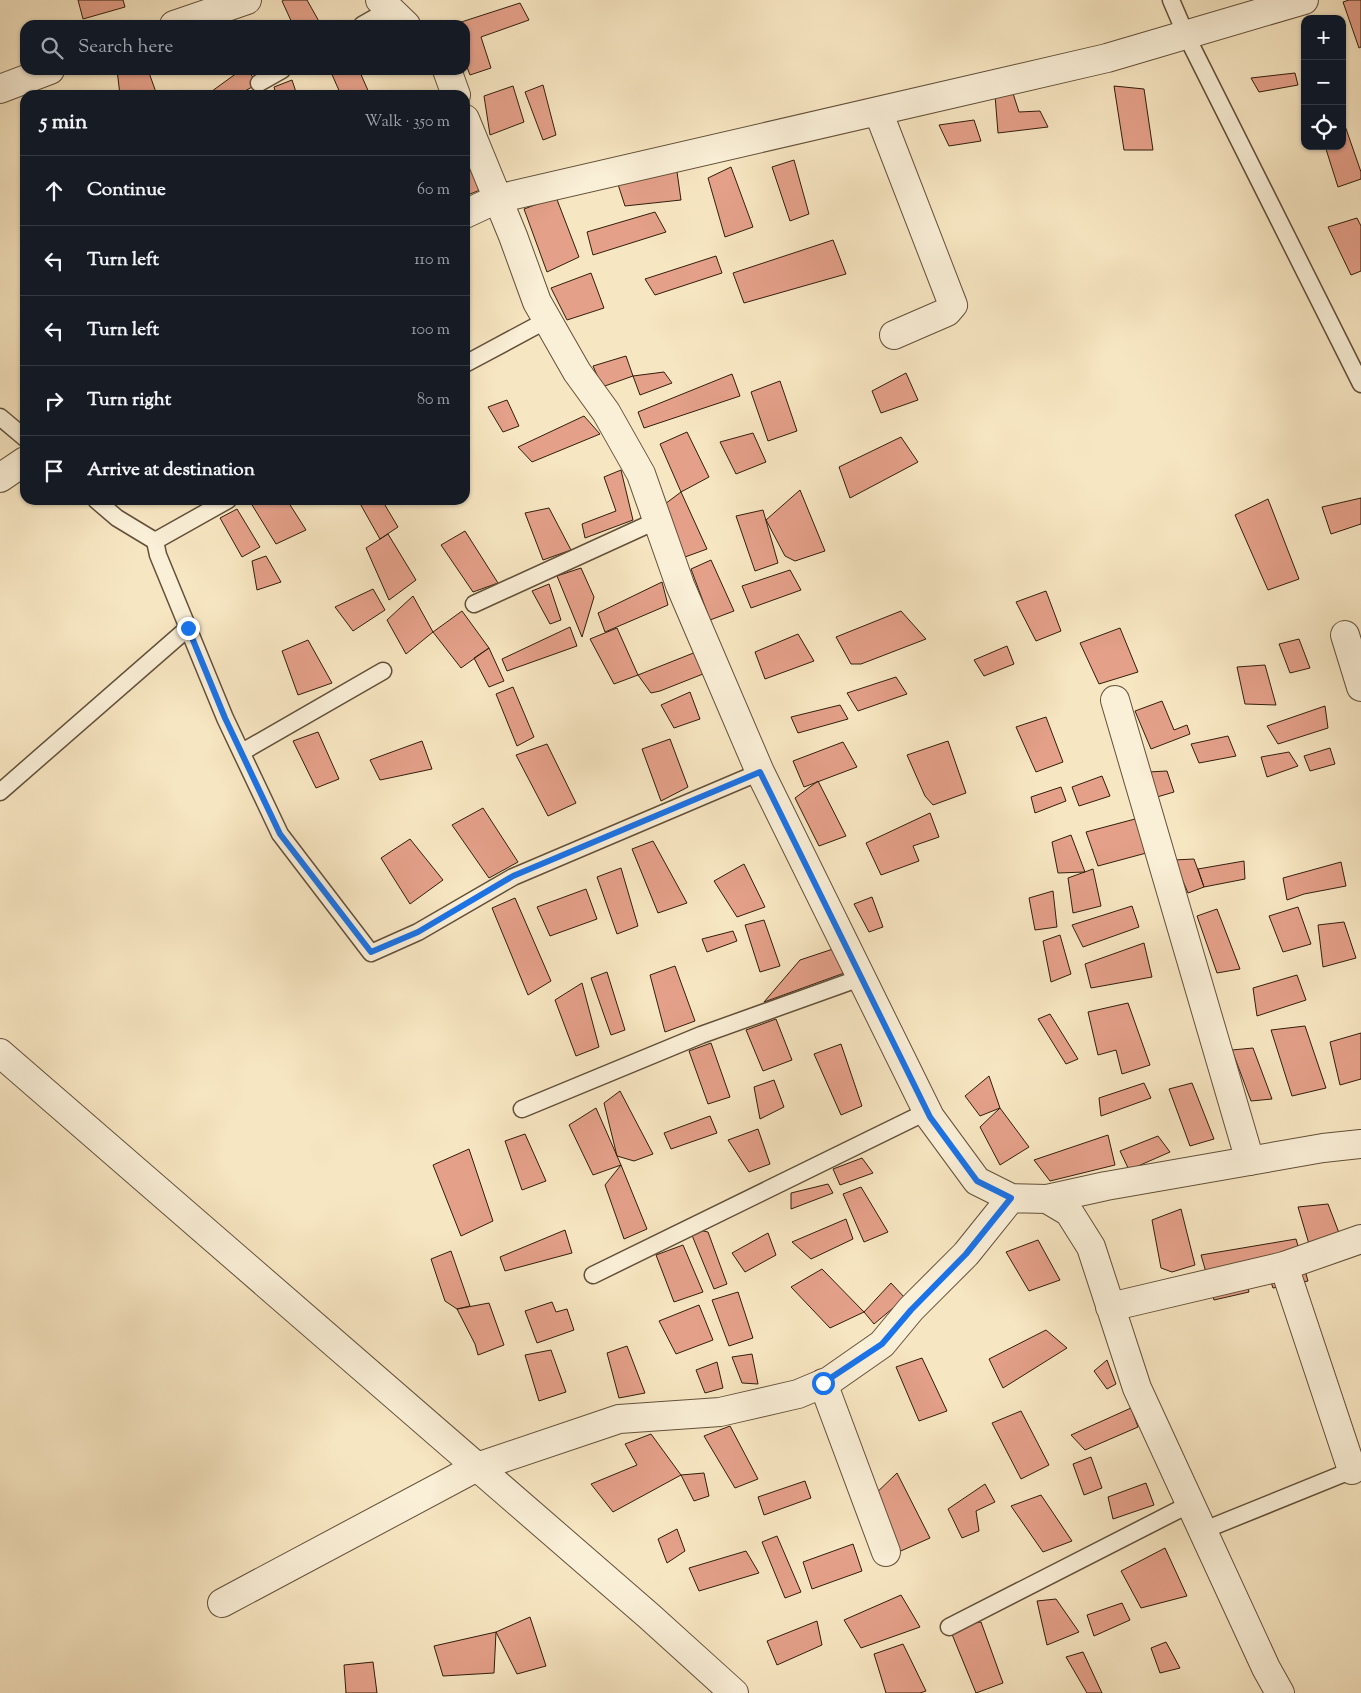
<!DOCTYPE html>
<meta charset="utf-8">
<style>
body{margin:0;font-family:"Sorts Mill Goudy",serif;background:#242831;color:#f1f3f6}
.controls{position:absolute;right:15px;top:15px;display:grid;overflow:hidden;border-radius:10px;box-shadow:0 1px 4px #0004}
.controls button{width:45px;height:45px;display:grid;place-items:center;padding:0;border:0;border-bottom:1px solid #363941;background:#171b24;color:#f1f3f6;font:25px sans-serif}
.stop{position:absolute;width:15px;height:15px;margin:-11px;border:4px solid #1a73e8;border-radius:50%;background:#fff}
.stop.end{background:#1a73e8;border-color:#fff;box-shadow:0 1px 5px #0008}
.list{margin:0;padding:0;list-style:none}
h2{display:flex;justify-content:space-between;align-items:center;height:65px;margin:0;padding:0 20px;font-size:21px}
h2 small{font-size:16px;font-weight:400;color:#9ea1a6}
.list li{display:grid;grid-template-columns:32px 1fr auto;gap:15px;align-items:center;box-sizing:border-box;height:70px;padding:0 20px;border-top:1px solid #363941}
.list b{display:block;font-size:19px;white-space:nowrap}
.list em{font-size:16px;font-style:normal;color:#9ea1a6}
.icon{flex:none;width:28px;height:28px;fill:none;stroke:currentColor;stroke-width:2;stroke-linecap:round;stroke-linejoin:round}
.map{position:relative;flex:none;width:1361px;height:1693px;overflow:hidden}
.search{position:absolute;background:#171b24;box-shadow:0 1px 4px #0004;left:20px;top:20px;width:450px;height:55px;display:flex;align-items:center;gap:12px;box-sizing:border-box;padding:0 18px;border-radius:15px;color:#9ea1a6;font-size:19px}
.panel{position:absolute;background:#171b24;box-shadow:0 1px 4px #0004;left:20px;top:90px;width:450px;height:415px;border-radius:15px}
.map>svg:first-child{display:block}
</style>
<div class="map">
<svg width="1361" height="1693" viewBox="0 0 1361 1693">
<rect width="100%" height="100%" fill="#f7e6c2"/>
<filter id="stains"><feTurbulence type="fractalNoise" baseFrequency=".004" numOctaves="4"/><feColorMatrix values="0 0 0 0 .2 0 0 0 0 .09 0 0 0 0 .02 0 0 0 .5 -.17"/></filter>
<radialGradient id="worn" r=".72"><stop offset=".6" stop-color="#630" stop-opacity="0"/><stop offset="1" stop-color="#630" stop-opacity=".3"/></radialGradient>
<!-- building -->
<path fill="#e4a089" stroke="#321e0b" d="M78,0H123L125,7L83,19Z
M284,0H307L321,25H293L282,1Z
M1349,0H1361V47L1359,48L1343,2Z
M520,3L529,20L481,37L491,68L470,75L465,62V25H452Z
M117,70H148L157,95H120Z
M241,70H246L259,83L238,95L208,94Z
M330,70H359L370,95H341Z
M1295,73L1298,85L1259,92L1251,78Z
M292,80L297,95H276L274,87Z
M1009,81L1019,112L1040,111L1048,127L998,133L995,95Z
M543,85L556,135L543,140L525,92Z
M513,86L524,122L490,135L484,96Z
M1114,86L1144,89L1153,150H1124Z
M974,120L981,141L949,146L939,125Z
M1343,120L1361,172V179L1338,187L1325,146H1342Z
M465,155L480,190L465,196Z
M675,158L681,200L625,206L614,172Z
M794,160L809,214L790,221L772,167Z
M731,167L753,227L725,237L708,178Z
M556,197L579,257L547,272L524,209Z
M655,212L666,232L593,255L587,232Z
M1357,218L1361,226V271L1351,275L1328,227Z
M833,240L846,274L744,303L733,273Z
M716,256L722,273L655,295L645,279Z
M591,273L604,308L567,320L551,288Z
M626,356L633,376L602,387L593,366Z
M664,372L672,383L640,395L633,376Z
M906,373L918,400L881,413L872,391Z
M732,374L740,396L644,428L638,412Z
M780,381L797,431L768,441L751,392Z
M507,400L519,426L503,432L488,407Z
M584,416L600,434L532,462L518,447Z
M687,432L709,477L681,492L660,444Z
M753,433L766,462L736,474L720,442Z
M901,437L918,462L850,498L839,467Z
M621,470L633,520L585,538L582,524L616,511L604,477Z
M800,490L825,551L795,561L785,556L766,520Z
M681,492L707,549L685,557L665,504Z
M1361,498V524L1331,534L1322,507Z
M1268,499L1299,579L1268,590L1235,515Z
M249,500H287L306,530L276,544Z
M358,500H382L398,527L380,539Z
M549,508L571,550L543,560L525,513Z
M237,509L260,547L242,557L220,518Z
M763,510L778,563L755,571L736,516Z
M465,531L498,583L473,592L441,545Z
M388,534L416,580L389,600L366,548Z
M266,556L281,582L257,590L252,561Z
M711,560L734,611L710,620L691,569Z
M581,568L594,597L582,637L557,576Z
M790,570L801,590L751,608L742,586Z
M662,582L668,605L605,632L598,613Z
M549,584L561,620L550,624L532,591Z
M373,589L385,610L353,631L335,607Z
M1046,591L1061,631L1036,641L1016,602Z
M413,596L433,632L406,654L387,620Z
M462,611L489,648L461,668L433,632Z
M901,611L926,639L861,664H851L836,637Z
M570,627L577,646L507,671L502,659Z
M617,628L638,675L614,684L590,639Z
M1120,628L1138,672L1099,684L1080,643Z
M798,634L814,661L765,679L755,652Z
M1299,639L1310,668L1290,673L1279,644Z
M308,640L332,683L298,695L282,651Z
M1007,646L1014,664L984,676L974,660Z
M489,648L504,681L489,687L474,658Z
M696,652L703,674L660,691L651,693L638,675Z
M1265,665L1276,705L1245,704L1237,667Z
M896,677L907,694L858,711L847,693Z
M513,687L534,737L517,746L496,694Z
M690,692L700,719L674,728L661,705Z
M1162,701L1174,730L1187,725L1190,734L1151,749L1135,711Z
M840,705L848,719L798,733L791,717Z
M1325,706L1328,728L1278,744L1267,726Z
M1046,717L1063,762L1036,772L1016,727Z
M318,732L339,779L316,788L293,741Z
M1228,736L1236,756L1199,763L1191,744Z
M670,739L688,787L661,801L642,749Z
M422,741L432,769L380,780L370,760Z
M948,741L966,793L933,805L925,796L907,755Z
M843,742L857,767L804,787L793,761Z
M547,744L576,803L548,816L516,755Z
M1330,748L1335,764L1310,771L1304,756Z
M1289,752L1298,766L1267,777L1261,757Z
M1167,771L1174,792L1157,797L1148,772Z
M1102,776L1110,796L1079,806L1072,787Z
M818,781L846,836L819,846L795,798Z
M1061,787L1066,801L1035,813L1031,797Z
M483,808L518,862L489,878L452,825Z
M930,813L939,837L913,846L919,861L881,875L866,843Z
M1135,819L1150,852L1098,866L1086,832Z
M1071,835L1085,872L1058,873L1052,842Z
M410,839L443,880L410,904L381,858Z
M653,841L687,903L658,913L632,849Z
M1194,859L1204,887L1188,893L1174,860Z
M1244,861L1245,879L1204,887L1198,869Z
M1341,862L1346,886L1304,894L1287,900L1283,878Z
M744,864L765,907L737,917L714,881Z
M621,868L638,926L617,934L597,877Z
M1093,869L1101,906L1073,913L1068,878Z
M586,889L597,919L550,936L537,907Z
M1053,891L1057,927L1035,930L1029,898Z
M872,897L883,927L869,932L854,904Z
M515,898L551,981L528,995L492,908Z
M1132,906L1139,927L1083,947L1072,925Z
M1298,907L1311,944L1283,952L1269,916Z
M1217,909L1240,969L1217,973L1197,916Z
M764,920L780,966L760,972L745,925Z
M1344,922L1356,958L1323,967L1318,925Z
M733,931L737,941L707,952L702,939Z
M1060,935L1071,974L1051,982L1043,941Z
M1144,943L1152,977L1091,988L1085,964Z
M833,949L847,972L764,1002L800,960Z
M675,966L695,1021L665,1032L650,975Z
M607,972L625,1030L611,1035L591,978Z
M1297,975L1306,1000L1257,1016L1253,988Z
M582,983L599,1047L576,1056L555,1000Z
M1128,1003L1150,1065L1122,1074L1116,1050L1098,1055L1088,1012Z
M1050,1014L1078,1059L1066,1064L1038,1019Z
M776,1019L792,1060L763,1071L746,1030Z
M1305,1026L1326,1088L1292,1096L1271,1030Z
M1361,1033V1079L1340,1085L1330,1042Z
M711,1043L730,1097L708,1104L689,1051Z
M841,1044L862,1106L841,1115L814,1054Z
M1253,1048L1272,1099L1251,1101L1232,1050Z
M989,1076L1000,1108L980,1116L965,1096Z
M774,1080L784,1107L760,1119L754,1087Z
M1144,1083L1151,1098L1101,1116L1099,1098Z
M1192,1083L1214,1139L1190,1146L1169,1089Z
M620,1091L653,1154L634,1161L617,1156L604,1103Z
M596,1108L621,1165L593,1175L569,1125Z
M1000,1108L1029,1147L1000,1165L980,1127Z
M710,1116L717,1133L671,1149L664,1133Z
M758,1129L770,1164L749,1172L728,1140Z
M525,1134L546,1181L522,1190L505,1141Z
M1108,1135L1115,1165L1050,1181L1034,1160Z
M1158,1136L1170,1152L1129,1170L1120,1151Z
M469,1149L493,1221L461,1236L433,1165Z
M862,1158L873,1173L840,1185L833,1169Z
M621,1165L647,1229L624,1239L605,1185Z
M828,1184L833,1193L791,1209V1193Z
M861,1187L888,1232L864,1242L843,1194Z
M1328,1204L1344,1246L1312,1254L1298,1207Z
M1181,1209L1195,1265L1172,1272L1161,1268L1152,1220Z
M846,1219L853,1239L811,1259L792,1242Z
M689,1228L708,1232L727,1284L714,1289Z
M565,1230L572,1253L505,1271L500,1257Z
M768,1233L776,1255L745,1272L732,1253Z
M1296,1239L1308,1281L1273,1288L1267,1271L1245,1276L1249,1292L1214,1300L1201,1255Z
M1038,1240L1060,1280L1029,1291L1006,1252Z
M683,1245L703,1292L674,1302L656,1255Z
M451,1251L470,1306L457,1309L445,1301L431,1259Z
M822,1269L864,1312L830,1328L791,1287Z
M891,1283L905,1298L874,1324L864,1312Z
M738,1292L753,1338L729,1346L712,1300Z
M552,1302L556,1312L567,1309L574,1330L537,1343L525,1311Z
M489,1303L504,1345L478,1355L475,1344L457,1309Z
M699,1305L713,1340L676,1354L659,1321Z
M1046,1330L1067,1348L1003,1388L989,1359Z
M627,1346L645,1393L619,1398L607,1353Z
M551,1350L566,1392L539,1401L525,1355Z
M752,1354L758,1384L742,1383L732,1357Z
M922,1358L947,1411L919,1421L896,1367Z
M1107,1360L1116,1384L1107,1389L1094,1371Z
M717,1362L723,1388L705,1393L696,1370Z
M1131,1408L1138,1427L1085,1450L1071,1435Z
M1021,1411L1049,1465L1021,1479L992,1423Z
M730,1426L758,1479L735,1488L704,1436Z
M651,1434L681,1475L613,1512L591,1484L637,1465L625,1444Z
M1091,1457L1102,1488L1084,1495L1073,1464Z
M704,1473L709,1496L694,1501L681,1475Z
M897,1473L930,1538L894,1554L869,1500Z
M805,1481L811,1498L764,1515L758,1497Z
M1146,1483L1154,1505L1113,1519L1108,1497Z
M985,1484L995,1502L976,1511L979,1531L962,1538L948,1509Z
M1041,1495L1072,1541L1043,1552L1011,1506Z
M677,1529L685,1551L667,1563L658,1539Z
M777,1536L801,1592L785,1598L762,1542Z
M853,1544L862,1571L812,1589L803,1562Z
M1165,1548L1187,1596L1141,1608L1121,1571Z
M746,1551L759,1573L699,1591L689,1568Z
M901,1595L920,1627L861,1648L844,1620Z
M1056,1599L1079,1632L1047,1645L1037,1601Z
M1122,1603L1130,1620L1094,1636L1087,1615Z
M530,1617L546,1666L517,1674L496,1632Z
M817,1621L822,1645L777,1665L767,1641Z
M981,1622L1003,1683L976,1693L949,1627Z
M496,1632L494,1673L443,1676L434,1646Z
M1166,1642L1180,1668L1160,1673L1151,1648Z
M903,1644L926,1691L920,1693H886L874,1654Z
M1083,1652L1102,1693H1087L1066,1657Z
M373,1662L377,1693H346L344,1665Z"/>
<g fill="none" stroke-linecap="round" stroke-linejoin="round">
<!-- lane casing -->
<g stroke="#635039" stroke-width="19">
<path id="lane" d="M1171,0L1186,35L1361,384
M362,25L390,9
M259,83L282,70
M465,364L547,320
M0,417L25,438
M96,500L117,518L155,541L158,555L225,718L280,834L371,953L418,932L513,877L760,772
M155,541L228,500
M474,604L658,520
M242,752L383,671
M0,792L188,628
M522,1109L701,1035L863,977
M593,1275L928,1111
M1202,1531L1360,1467
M949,1627L1190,1504"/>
</g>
<!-- street casing -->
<g stroke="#635039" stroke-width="30">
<path id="street" d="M380,0L406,25
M174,25L247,0
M447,70L456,95
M0,89L50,70
M878,111L953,305L947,312L894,335
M465,119L513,236L537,302L577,372L606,412L641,474L680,585L760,772L930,1117L977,1181L1011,1198L1047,1199L1069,1212L1091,1247L1137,1388L1266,1668L1280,1693
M465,214L497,199L1107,58L1304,0
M0,478L25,461
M1345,635L1361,687
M1115,700L1250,1161
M0,1053L649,1616L734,1693
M1047,1199L1106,1186L1323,1148L1361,1144
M1284,1266L1352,1470
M1110,1307L1284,1266L1361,1239
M823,1383L886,1552
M222,1603L477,1467L619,1419L720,1412L798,1394L829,1381L882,1344L911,1309L966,1254L1011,1198"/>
</g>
<!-- lane -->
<use href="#lane" stroke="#faefd7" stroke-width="16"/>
<!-- street -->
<use href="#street" stroke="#faefd7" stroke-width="28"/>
</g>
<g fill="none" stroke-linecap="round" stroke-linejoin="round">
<!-- route -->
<path stroke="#1a73e8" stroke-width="6" d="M188,628L225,718L280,834L371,952L418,932L513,876L760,772L930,1117L977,1181L1011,1198L966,1254L911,1310L882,1344L823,1383"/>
</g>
<rect width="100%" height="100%" filter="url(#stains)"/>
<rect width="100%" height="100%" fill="url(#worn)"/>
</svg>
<div class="controls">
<button>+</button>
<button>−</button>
<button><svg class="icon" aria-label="locate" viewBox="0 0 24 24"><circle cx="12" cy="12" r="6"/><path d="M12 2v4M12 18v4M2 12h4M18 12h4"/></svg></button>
</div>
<div class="stop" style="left:823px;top:1383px"></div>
<div class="stop end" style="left:188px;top:628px"></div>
<div class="search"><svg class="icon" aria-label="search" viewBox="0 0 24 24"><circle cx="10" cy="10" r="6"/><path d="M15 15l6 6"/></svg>Search here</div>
<section class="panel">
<h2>5 min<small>Walk · 350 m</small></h2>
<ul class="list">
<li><svg class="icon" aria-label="ahead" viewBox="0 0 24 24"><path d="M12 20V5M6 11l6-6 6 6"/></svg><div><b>Continue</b></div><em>60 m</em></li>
<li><svg class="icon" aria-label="left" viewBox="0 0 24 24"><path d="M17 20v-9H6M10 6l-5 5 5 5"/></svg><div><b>Turn left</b></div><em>110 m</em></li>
<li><svg class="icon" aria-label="left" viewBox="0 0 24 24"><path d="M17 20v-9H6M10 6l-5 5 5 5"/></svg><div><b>Turn left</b></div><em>100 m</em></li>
<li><svg class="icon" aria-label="right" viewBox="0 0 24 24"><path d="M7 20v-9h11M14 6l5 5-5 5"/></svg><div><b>Turn right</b></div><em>80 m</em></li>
<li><svg class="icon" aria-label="arrive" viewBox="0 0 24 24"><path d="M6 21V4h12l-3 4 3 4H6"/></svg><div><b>Arrive at destination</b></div></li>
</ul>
</section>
</div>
